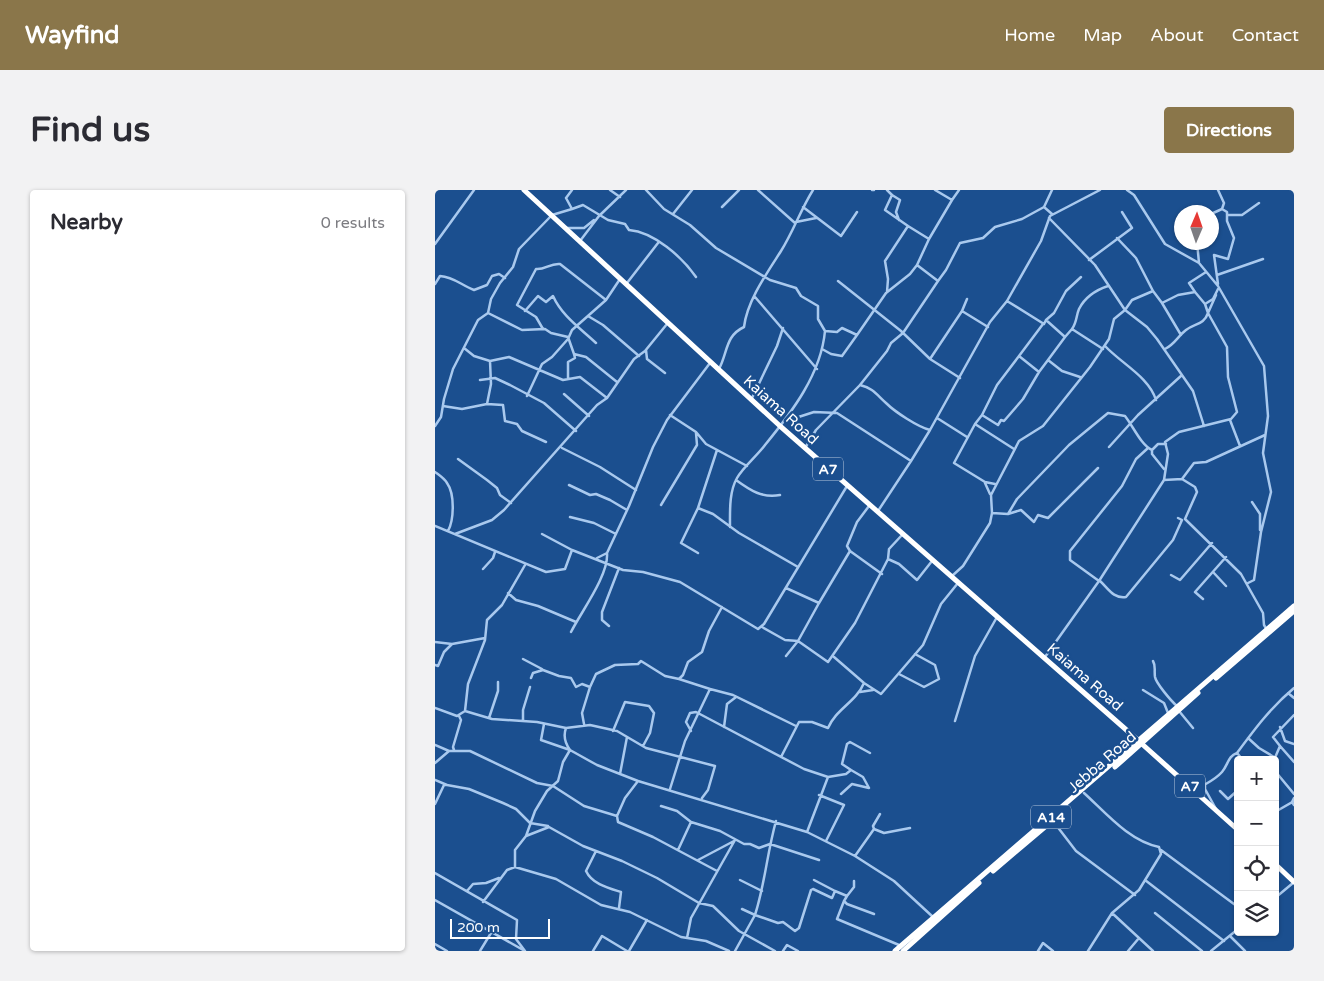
<!DOCTYPE html>
<meta charset="utf-8">
<style>
body{margin:0;font-family:"Varela Round",sans-serif;background:#f2f2f3;color:#2b2b33}
.controls{position:absolute;right:15px;bottom:15px;display:grid;overflow:hidden;border-radius:5px;box-shadow:0 1px 4px #0004}
.controls button{width:45px;height:45px;display:grid;place-items:center;padding:0;border:0;border-bottom:1px solid #e1e1e2;background:#fff;color:#2b2b33;font:25px sans-serif}
.compass{position:absolute;left:739px;top:15px;width:45px;height:45px;border-radius:50%;background:#fff;box-shadow:0 1px 4px #0004;rotate:2deg}
.scale{position:absolute;left:15px;bottom:12px;width:100px;box-sizing:border-box;padding-left:5px;border:2px solid #fff;border-top:0;font-size:14px;line-height:18px;white-space:nowrap;color:#fff;-webkit-text-stroke:4px #1b4f8f;paint-order:stroke}
.list{margin:0;padding:0;list-style:none}
h2{display:flex;justify-content:space-between;align-items:center;height:65px;margin:0;padding:0 20px;font-size:21px}
h2 small{font-size:16px;font-weight:400;color:#7c7c81}
.icon{flex:none;width:28px;height:28px;fill:none;stroke:currentColor;stroke-width:2;stroke-linecap:round;stroke-linejoin:round}
.map{position:relative;flex:none;width:859px;height:761px;overflow:hidden;border-radius:5px}
header{display:flex;align-items:center;gap:30px;box-sizing:border-box;height:70px;padding:0 25px;background:#8a764a;color:#fff}
header strong{font-size:24px}
nav{display:flex;gap:28px;margin-inline-start:auto;font-size:18px}
.intro{display:flex;align-items:center;justify-content:space-between;box-sizing:border-box;height:120px;padding:0 30px}
h1{margin:0;font-size:35px}
.button{padding:12px 22px;border-radius:5px;background:#8a764a;color:#fff;font-size:18px;font-weight:700}
main{display:flex;gap:30px;padding:0 30px}
aside{flex:1;background:#fff;border-radius:5px;box-shadow:0 1px 4px #0004}
.map>svg:first-child{display:block}
</style>
<header>
<strong>Wayfind</strong>
<nav><a>Home</a><a>Map</a><a>About</a><a>Contact</a></nav>
</header>
<div class="intro"><h1>Find us</h1><a class="button">Directions</a></div>
<main>
<aside>
<h2>Nearby<small>0 results</small></h2>
<ul class="list">
</ul>
</aside>
<div class="map">
<svg width="859" height="761" viewBox="0 0 859 761">
<rect width="100%" height="100%" fill="#1b4f8f"/>
<g fill="none" stroke-linecap="round" stroke-linejoin="round">
<!-- street -->
<path stroke="#a9c9ee" stroke-width="2.5" d="M175,0L185,7
M211,0L229,19L255,35L281,58L335,90L361,98L366,106L383,116V129L390,141
M323,0L360,33
M437,0H439
M452,0L457,5L450,20L473,36
M692,0L699,5L730,54L764,73L783,96L829,176L833,226L828,263L836,302L826,342L819,390L813,393
M457,5L465,10L461,22L464,30
M517,10L524,0
M287,17L304,0
M368,17L406,46L422,22
M609,17L617,0
M137,19L148,15L173,30L190,34L194,40C219,42 247,67 261,87
M238,24L257,0
M776,24L787,19L789,13L783,0
M792,25H807L824,13
M614,28L660,75L690,120L712,137L722,149L758,201L769,236
M361,32L381,28
M132,38H149L159,30
M682,48L701,68L718,101
M494,49L517,10L500,0
M145,51L164,26L191,0
M762,52L764,73
M0,54L39,0
M654,70L697,38L687,22
M782,85L828,69
M403,91L466,141L495,169L525,188
M192,93L223,53
M0,94L5,86C19,87 26,95 39,100L52,95L57,86L64,84L70,88
M783,94L779,65L793,69L799,48L792,31V22L787,19
M452,102L453,89L450,71L473,36L494,49L482,75
M760,102L754,93L771,82
M320,107L382,179
M572,111L609,134L611,130L630,147L637,139L668,159
M727,113L746,145
M770,114L778,109L783,99
M90,121L103,106L111,112L118,106C127,126 145,138 161,153
M527,121L532,109
M53,123L87,140L110,139L116,143L133,147L139,164L151,167L182,192
M153,126L168,135L204,166
M611,130L619,123L631,101L646,87
M608,134L584,166L604,182L613,170
M108,139L101,127L82,115L101,79C110,80 115,73 125,74L171,110
M637,139C642,132 641,126 644,119C650,107 661,100 673,96
M630,147L613,170L627,181L645,187
M670,156C687,174 714,187 721,210
M29,158L39,166L55,171L74,167L128,190L145,187L172,208
M387,159L396,164L407,166L422,145
M211,160L212,169L230,183
M495,169L527,121L553,137
M284,179C293,162 290,146 309,137C312,111 332,83 346,61C358,42 366,19 378,0
M133,189V172L140,168L139,164
M45,190L60,188L75,195L109,213L141,241
M425,195L452,161L456,153L468,143L503,91
M129,204L154,226
M92,206L107,174L117,167L133,149L137,140L171,110L185,89
M317,208L342,156L348,138
M52,214L68,215L70,231L82,234L87,241L111,252
M8,216L27,219L52,214L56,194L55,171
M235,225L261,242L271,254L312,276
M547,225L562,195L584,166
M502,228L532,247
M795,230L805,256
M348,232L379,222L402,223L476,271L495,240L555,132L572,111L606,51L615,26L665,0
M540,234L547,225L563,235L566,230L569,231L588,209L604,182
M0,236L6,227L9,209L18,179L43,130L53,123L56,109L65,93L78,77L84,59L117,25L137,19L131,8L137,0
M674,257L703,225L747,185
M127,258L165,277L201,300
M370,258L381,240L425,195C438,198 442,205 451,213C460,222 483,237 495,240
M717,260L723,254H731
M23,269L52,290L62,298L65,305L76,313
M0,282C4,285 9,288 12,293C20,304 19,330 13,341
M747,289L760,297L762,302L750,329L806,384L828,423L829,435L832,440
M301,290C316,301 327,308 345,305
M729,290L733,264L730,252L744,242L796,229L802,222L793,187L792,157L773,123C769,135 760,133 751,140C743,146 740,154 730,159
M550,293L555,304
M560,294L550,292L519,273L540,234L579,259
M134,295L155,305L161,304L175,310L192,320
M817,312L825,324V340
M226,315L262,255L261,243
M434,316L422,332L412,356L415,361L447,384
M263,318L282,260
M443,321L476,271
M557,323L573,324L586,320L599,332L603,325L613,328L663,278
M573,324L582,309L634,255L673,223L690,226C698,236 706,255 717,260V264L729,279
M135,327L159,333L181,344
M0,336L111,382L130,379L137,360L188,380L208,382L245,392L323,439L329,434L412,296
M295,337C295,321 294,302 302,288C309,276 322,266 330,255C357,222 386,184 390,141L402,142L407,138L422,145L451,103L475,84L482,75L503,91L511,80L525,53L548,48L560,37L587,29L609,17L617,24
M20,344L57,330L69,320L162,215L172,208L199,169L210,161L232,134
M107,344L137,360
M263,363L246,353L263,318L278,324L304,343L363,377
M162,368L172,363
M453,369L454,359L467,345
M48,379L58,368L60,362
M778,382L791,396
M736,385L745,390L777,353
M517,386L528,376L555,333L557,323L556,305L584,251L608,236L655,177L674,149L679,129L690,120L697,110L718,101L727,113L743,105L760,102L770,114L773,123L781,105
M664,390C673,398 678,409 691,407L738,350L747,330L743,328
M664,391L635,370V361L687,296L701,269L713,258
M351,398L384,413L415,361
M73,403L81,410L103,416L141,432
M768,409L760,402L791,367
M174,436L167,430V422L184,378
M327,437L350,450L363,451L393,472L420,433L453,369L464,374L482,390L497,371
M136,442C146,422 174,385 172,363L194,316L218,257L232,230L275,173
M0,452L17,454L50,448
M351,466L363,451L384,413
M399,467L429,493L446,504L488,455L506,414L523,393
M610,467L664,391L729,290L747,289L759,273L771,272L830,245
M88,469L107,479
M718,471C721,476 719,480 720,487C721,493 736,511 742,516
M0,475L3,476L9,462L17,454
M464,484L489,497L504,489L500,475L480,464
M96,488L98,483L108,480L124,486L136,488L141,497L147,494L155,497L147,523L149,534
M155,497L161,484L180,475L203,474L206,471L230,486L244,489
M275,499L298,505L361,536
M708,500L729,513L733,523
M425,502L438,500
M853,503L859,508
M0,518L22,526L30,521L57,529L102,532L131,538L155,535L182,541L211,558L280,576L273,600L267,608
M30,521L33,494L50,450L52,430L67,415L90,375
M744,521L758,538
M54,528L63,501V492
M88,531V520L95,497
M520,531L540,466L562,427
M109,534L106,550L135,560C130,553 128,546 131,538
M289,537L292,514L301,507
M845,537L850,551L859,554
M178,541L190,512L214,516L219,523L215,543L208,556
M256,541L251,532L255,523L261,522L369,579L393,587L372,642
M813,548L824,558L839,567
M0,555L14,561H35L102,593L118,596L149,616L182,626
M845,556L859,572
M19,560L18,557L26,530L24,526
M346,567L364,532H377L393,538C401,519 421,512 429,493
M808,570L802,563C819,540 836,517 859,498
M839,570L845,556L838,547L859,525
M0,573L14,561
M803,575V579
M416,580L407,574L412,554L415,552L435,563
M840,581L859,604
M185,584L192,547
M393,587L411,584L416,580L428,587L434,598L417,594L406,604
M0,590L12,595
M203,591L162,575L135,560L128,572L123,591L112,601L100,621L91,646L114,637L148,656L187,671L222,688L264,713L278,716L304,741L340,761
M770,594V599L781,619
M235,599L250,551L275,499L244,489L248,485L253,472L267,462L274,441L287,417
M760,601C769,594 779,591 787,582C793,575 793,566 802,563
M785,601L793,609L803,600
M649,603C671,623 694,651 724,657L726,664L704,700L677,723
M384,605L409,615L391,651
M859,608L857,612L859,615
M0,614L9,595H12L34,599L68,613L81,619L95,633L113,636
M226,616L242,621L256,632L285,641L309,654H315L324,658L335,654L384,670
M840,622L859,611
M618,631L641,661L700,705
M439,639L449,643L475,638
M243,660L256,632
M726,660L803,717
M161,661L151,681C157,694 173,698 186,702L184,718
M420,666L439,639L438,636L445,624
M263,670L299,651
M80,677V660L91,646
M282,681L218,647L183,632L182,626L190,608L203,591L372,642L420,666L459,691L498,727
M0,683L82,730L81,749L90,761
M305,690L327,701
M710,690L789,751
M32,701L38,694L51,693L64,688
M400,701L412,706L419,697V691
M412,706L409,711L412,714L439,724
M840,708L858,693
M0,710L90,761
M409,711L402,729L464,755
M48,712L72,680L80,677L121,689L166,715L195,722L246,747L271,751L294,761
M307,719L320,725C330,694 332,663 341,631
M720,723L767,761
M795,746L810,761
M252,748L256,728L300,650
M0,754L12,761
M45,761L56,743
M158,761L167,746L192,761
M194,761L212,730
M300,761L320,725L343,733L348,732L360,741L364,738L376,700L378,699L397,708L400,701L379,690
M348,761L352,755L363,761
M603,761L608,753L618,761
M653,761L677,723L718,761
M693,761L704,748
M776,761L803,739"/>
<!-- highway -->
<path stroke="#fff" stroke-width="5" d="M89,0L345,236L704,551
M781,488L859,421
M707,554L803,640
M680,577L763,503
M840,674L859,692
M558,681L630,620
M460,761L859,416
M468,761L544,693"/>
</g>
<g text-anchor="middle" dominant-baseline="central" stroke-width="5" stroke-linejoin="round" paint-order="stroke">
<!-- shield labels -->
<g fill="#1b4f8f" stroke="#bbcadd" stroke-width="1">
<rect x="378" y="267.5" width="30" height="23" rx="4"/>
<rect x="740" y="584.5" width="30" height="23" rx="4"/>
<rect x="596" y="615.5" width="40" height="23" rx="4"/>
</g>
<g font-size="14" font-weight="bold" fill="#fff">
<text x="393" y="279">A7</text>
<text x="755" y="596">A7</text>
<text x="616" y="627">A14</text>
</g>
<!-- street labels -->
<g font-size="15" fill="#fff" stroke="#1b4f8f">
<text transform="translate(346 220) rotate(42)">Kaiama Road</text>
<text transform="translate(650 487) rotate(41)">Kaiama Road</text>
<text transform="translate(667 572) rotate(-41)">Jebba Road</text>
</g>
</g>
</svg>
<div class="controls">
<button>+</button>
<button>−</button>
<button><svg class="icon" aria-label="locate" viewBox="0 0 24 24"><circle cx="12" cy="12" r="6"/><path d="M12 2v4M12 18v4M2 12h4M18 12h4"/></svg></button>
<button><svg class="icon" aria-label="layers" viewBox="0 0 24 24"><path d="M12 4l9 5-9 5-9-5zM3 14l9 5 9-5"/></svg></button>
</div>
<svg class="compass" viewBox="-18 -18 36 36"><path d="M0-13l5 13h-10z" fill="#e53935"/><path d="M0 13l5-13h-10z" fill="#7c7c81"/></svg>
<div class="scale">200 m</div>
</div>
</main>
